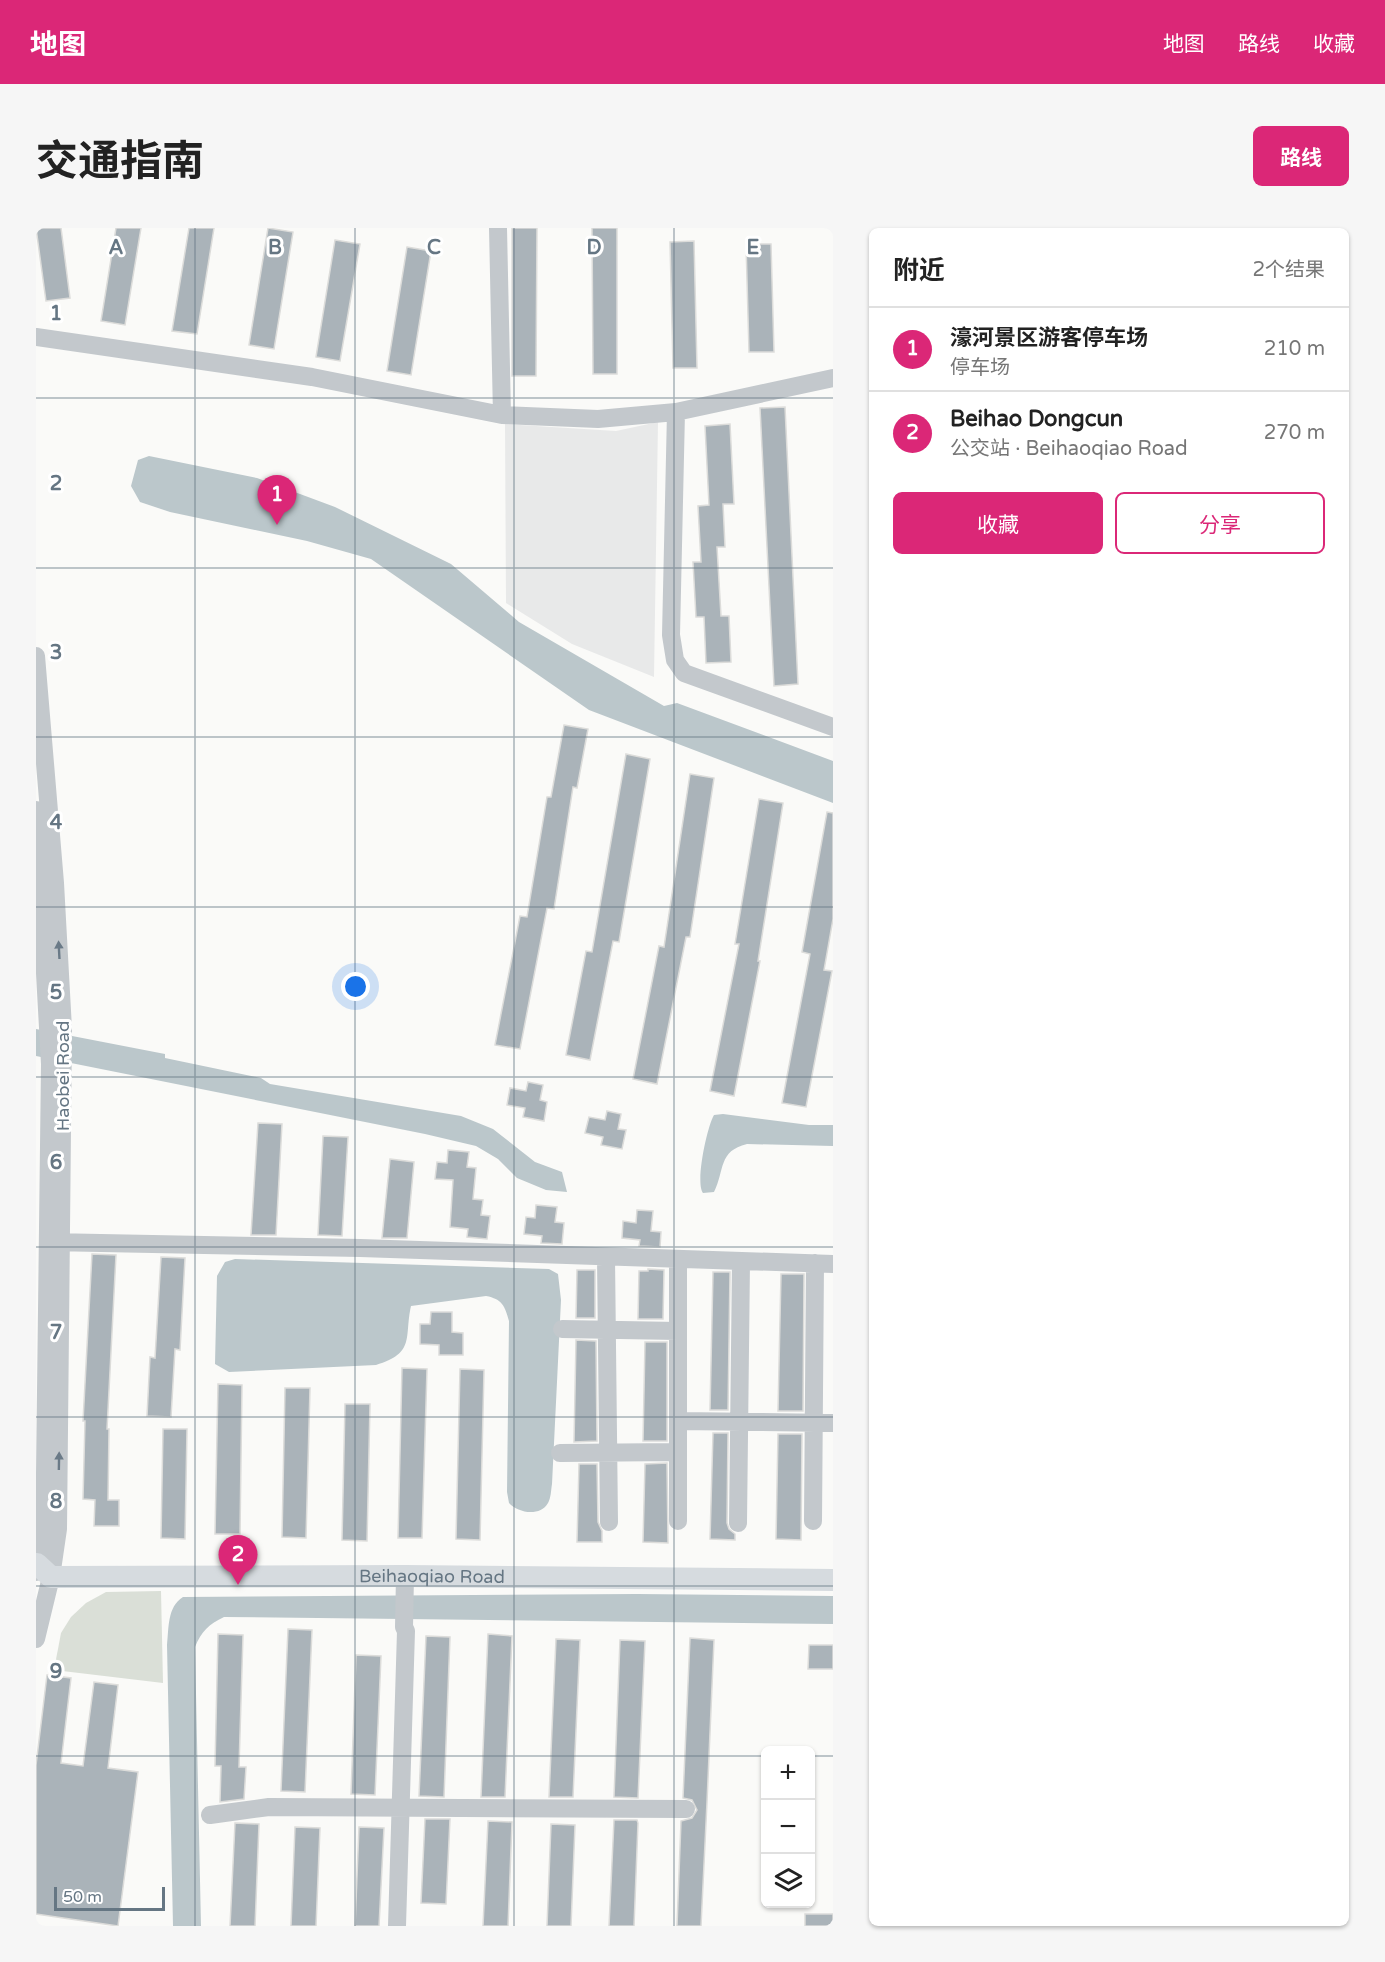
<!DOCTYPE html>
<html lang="zh">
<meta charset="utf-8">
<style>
body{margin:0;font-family:"Varela Round","Noto Sans SC",sans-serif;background:#f6f6f6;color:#222}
.controls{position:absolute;right:18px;bottom:18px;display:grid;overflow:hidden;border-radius:9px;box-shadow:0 2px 4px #0004}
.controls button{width:54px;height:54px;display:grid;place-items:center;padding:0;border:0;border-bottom:2px solid #e0e0e0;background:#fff;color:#222;font:30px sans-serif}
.scale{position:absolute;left:18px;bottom:15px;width:111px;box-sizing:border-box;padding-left:6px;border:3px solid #657683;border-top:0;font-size:16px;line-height:21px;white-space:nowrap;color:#657683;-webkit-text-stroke:4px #fff;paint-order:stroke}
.you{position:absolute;left:320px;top:759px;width:21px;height:21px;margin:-15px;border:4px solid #fff;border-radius:50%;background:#1a73e8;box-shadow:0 0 0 9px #1a73e833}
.badge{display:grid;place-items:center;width:39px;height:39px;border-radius:50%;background:#db2777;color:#fff;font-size:20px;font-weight:700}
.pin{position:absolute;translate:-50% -50px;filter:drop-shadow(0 2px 3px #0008)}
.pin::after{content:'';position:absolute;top:32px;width:21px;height:18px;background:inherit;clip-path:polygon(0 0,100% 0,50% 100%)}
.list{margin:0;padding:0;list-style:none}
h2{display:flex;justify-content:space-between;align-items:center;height:78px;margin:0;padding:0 24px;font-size:26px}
h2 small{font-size:20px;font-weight:400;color:#767676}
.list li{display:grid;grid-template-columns:39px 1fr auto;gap:18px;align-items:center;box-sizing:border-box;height:84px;padding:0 24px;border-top:2px solid #e0e0e0}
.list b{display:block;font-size:22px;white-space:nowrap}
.list p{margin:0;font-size:20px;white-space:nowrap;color:#767676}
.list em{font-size:20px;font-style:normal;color:#767676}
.actions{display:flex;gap:12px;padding:18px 24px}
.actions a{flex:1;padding:14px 0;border:2px solid #db2777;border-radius:9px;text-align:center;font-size:21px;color:#db2777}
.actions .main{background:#db2777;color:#fff}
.icon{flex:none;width:33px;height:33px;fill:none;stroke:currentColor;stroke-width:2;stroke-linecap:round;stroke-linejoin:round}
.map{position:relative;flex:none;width:797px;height:1698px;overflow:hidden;border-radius:9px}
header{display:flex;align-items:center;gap:36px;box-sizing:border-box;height:84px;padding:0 30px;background:#db2777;color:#fff}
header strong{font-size:28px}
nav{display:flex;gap:33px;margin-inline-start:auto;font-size:21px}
.intro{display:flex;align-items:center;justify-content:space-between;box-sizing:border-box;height:144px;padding:0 36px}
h1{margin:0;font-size:42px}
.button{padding:15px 27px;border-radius:9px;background:#db2777;color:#fff;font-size:21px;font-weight:700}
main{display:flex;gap:36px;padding:0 36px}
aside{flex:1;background:#fff;border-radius:9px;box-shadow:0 2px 4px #0004}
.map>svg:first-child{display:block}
</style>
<header>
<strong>地图</strong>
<nav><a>地图</a><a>路线</a><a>收藏</a></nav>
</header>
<div class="intro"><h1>交通指南</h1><a class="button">路线</a></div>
<main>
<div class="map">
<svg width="797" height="1698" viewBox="0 0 797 1698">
<rect width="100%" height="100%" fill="#fafaf8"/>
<!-- built -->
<path fill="#e8e9e9" d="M622,194L618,449L536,416L470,375L469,196L580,203Z"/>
<!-- green -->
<path fill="#dadfd7" d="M125,1363L127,1455L18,1442L25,1405L35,1389L50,1375L70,1364Z"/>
<!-- water -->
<path fill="#bbc7cb" d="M113,228L221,250L299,279L415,336L483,394L628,478L641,475L797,533V575L553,482L335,331L271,313L134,284L104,274L95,258L102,232Z
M0,801L129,826V830L225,850L234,856L425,888L457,901L499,934L526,944L531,964L510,962L481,950L462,931L440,918L389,906L0,828Z
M687,886L773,897H797V918L711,916C682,923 689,942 678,964L667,965C659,955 671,899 678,887Z
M199,1031L513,1041L522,1046L525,1072L516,1256C515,1262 515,1270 512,1275C504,1289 482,1285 473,1275L471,1264L473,1093C469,1078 466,1071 450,1068L375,1078C368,1109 380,1125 340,1137L193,1144L179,1136L181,1048L189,1034Z
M601,1366L797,1368V1396L188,1389C173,1396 165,1404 159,1419L165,1698H137L131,1417C133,1400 131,1379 147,1369Z"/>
<!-- building -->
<path fill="#aab3b9" stroke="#dcdcda" stroke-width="1.5" d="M0,0H25L34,70L10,73Z
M80,0H105L89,97L65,93Z
M153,0H178L161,106L136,103Z
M232,0L257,4L238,121L213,117Z
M476,0H501L500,148H476Z
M556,0H581V146H557Z
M299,12L324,16L304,133L280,129Z
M658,13L661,140H637L634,14Z
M710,16H735L738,124H713Z
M371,19L395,23L375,147L351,143Z
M749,179L762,456L738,458L724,180Z
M694,196L698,276H687L689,319H681L685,388H693L695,434L670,435L668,389H660L657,334H665L662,278L673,277L669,198Z
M528,497L552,501L541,560L537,559L518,681L511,680L484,821L459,817L484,688L491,689L511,569H515Z
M590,526L614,531L583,714L577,713L554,832L530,827L550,723L556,724Z
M654,546L678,550L654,709H650L621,856L597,851L623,718L628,719Z
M723,571L747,575L722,733H724L698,868L674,863L703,716H699Z
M791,584L797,585V691L788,742L796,743L770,879L746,875L774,726L766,724Z
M492,854L507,857L504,872L511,874L508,893L487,889L489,880L471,877L474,860L490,863Z
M571,883L585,886L582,901L590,902L586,921L565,917L567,909L549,905L553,889L569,892Z
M222,895L246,896L240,1007H215Z
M287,908L312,909L306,1008L282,1007Z
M412,922L433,924L431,939L440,940L437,971L447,972L445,987L454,988L451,1011L431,1009L432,1001L414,999L417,952L399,951L401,934L411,935Z
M354,931L378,934L371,1010H346Z
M500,977L521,979L519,994L528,995L526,1016L505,1015L506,1008L488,1006L490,989L499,990Z
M601,982L617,983L615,1003L625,1004L624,1019L603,1018L604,1012L586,1010L587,993L600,995Z
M56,1026L80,1027L71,1201H73L72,1272H83V1298H58L59,1272L47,1271L49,1193H47Z
M125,1029L149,1030L144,1122L139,1121L135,1189L111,1188L114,1129L119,1130Z
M612,1041L628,1042L627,1091H602L603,1043H612Z
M541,1042H559V1090H540Z
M677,1044H694L692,1182H674Z
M745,1046H768L767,1183H742Z
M395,1084H416V1104L427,1105V1127H403V1117L384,1116V1096H394Z
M540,1112L560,1113L561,1213L538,1214Z
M609,1114H631V1213H607Z
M366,1140L391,1141L386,1310H362Z
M424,1141L448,1142L444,1312L420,1311Z
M182,1156L206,1157L204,1306H179Z
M249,1160H274L270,1310L246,1309Z
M309,1176H334L331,1313L306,1312Z
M127,1201H151L149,1311L125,1310Z
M677,1205H692L691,1295L693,1301L699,1306V1312L674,1311Z
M742,1206H766L765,1312L740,1311Z
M631,1235L632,1315L607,1314L609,1236Z
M543,1236H561L562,1294L566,1303V1314H541Z
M252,1401L276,1402L269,1564L245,1563Z
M182,1406L207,1407L203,1539H210L208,1571L184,1574L185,1538H179Z
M452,1406L476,1408L469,1569H445Z
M390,1408L414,1409L408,1569L383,1568Z
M654,1410L678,1412L671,1574L665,1698H641L645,1593L656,1590L661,1582L656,1572L647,1570Z
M520,1411L544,1412L537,1569H513Z
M584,1412L609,1413L602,1570L578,1569Z
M773,1417H797V1441H772Z
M320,1427L345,1428L339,1567L315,1566Z
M11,1447L35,1450L25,1535L47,1538L58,1454L82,1457L72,1540L102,1544L82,1698L0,1686V1537Z
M389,1591H414L410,1676L385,1675Z
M578,1592H601L602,1595L598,1698H573Z
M452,1593L476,1594L472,1698H447Z
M199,1595L223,1596L219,1698H194Z
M515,1596L539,1597L535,1698H511Z
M259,1599L284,1600L280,1698H255Z
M323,1599L348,1600L343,1698H319Z
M769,1686H797V1698H769Z"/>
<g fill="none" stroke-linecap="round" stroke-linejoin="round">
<!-- minor -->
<path stroke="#c3c8cc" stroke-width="18" d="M462,0L466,187
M0,109L276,149L466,187L562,191L640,184L797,150
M640,184L635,407L639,432L648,445L797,499
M0,428L19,655L27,801L22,1301L15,1349L0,1411
M0,582L14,836L9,1246L0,1344
M13,1014L324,1020L797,1036
M570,1030L573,1294
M642,1032V1293
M526,1101L642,1103
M642,1193L797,1195
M524,1225L642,1224
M777,1293L779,1035
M702,1295L705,1034
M174,1587L233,1579L650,1581
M361,1698L370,1403L368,1399L369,1348"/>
<!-- major -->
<path stroke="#d6dbdf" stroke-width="22" id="s1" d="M1,1336L15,1349L369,1348L797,1352"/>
</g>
<!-- one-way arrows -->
<defs><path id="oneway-solid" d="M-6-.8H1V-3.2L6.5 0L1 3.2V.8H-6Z" transform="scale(1.5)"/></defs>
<g fill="#6a7a87">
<use href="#oneway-solid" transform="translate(23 722) rotate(-93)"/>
<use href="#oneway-solid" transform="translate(23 1233) rotate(-89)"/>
</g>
<!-- grid -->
<path fill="none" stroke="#657683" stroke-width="1.5" stroke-opacity="0.55" d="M159,0V1698M319,0V1698M478,0V1698M638,0V1698M0,170H797M0,340H797M0,509H797M0,679H797M0,849H797M0,1019H797M0,1189H797M0,1358H797M0,1528H730M774,1528H797"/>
<g text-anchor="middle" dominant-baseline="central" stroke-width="6" stroke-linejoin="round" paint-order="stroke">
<!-- street labels -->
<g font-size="18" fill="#657683" stroke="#fff">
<text transform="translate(27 848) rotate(-90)">Haobei Road</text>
<text stroke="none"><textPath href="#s1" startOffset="400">Beihaoqiao Road</textPath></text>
</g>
</g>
<g font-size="20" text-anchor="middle" font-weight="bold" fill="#657683" stroke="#fff" stroke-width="6" stroke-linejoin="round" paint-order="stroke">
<text x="80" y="26">A</text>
<text x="239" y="26">B</text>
<text x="398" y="26">C</text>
<text x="558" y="26">D</text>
<text x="717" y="26">E</text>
<text x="20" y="92">1</text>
<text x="20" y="262">2</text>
<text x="20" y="431">3</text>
<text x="20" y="601">4</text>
<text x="20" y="771">5</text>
<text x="20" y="941">6</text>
<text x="20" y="1111">7</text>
<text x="20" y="1280">8</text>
<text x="20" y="1450">9</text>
</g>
</svg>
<div class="controls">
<button>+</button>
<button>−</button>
<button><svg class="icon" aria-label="layers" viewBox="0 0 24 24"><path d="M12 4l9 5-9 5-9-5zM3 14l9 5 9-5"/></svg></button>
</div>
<div class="scale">50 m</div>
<div class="you"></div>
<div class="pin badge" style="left:241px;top:297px">1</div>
<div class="pin badge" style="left:202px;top:1357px">2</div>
</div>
<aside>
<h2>附近<small>2个结果</small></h2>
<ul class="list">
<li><span class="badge">1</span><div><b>濠河景区游客停车场</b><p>停车场</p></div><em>210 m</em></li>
<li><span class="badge">2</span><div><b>Beihao Dongcun</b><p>公交站 · Beihaoqiao Road</p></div><em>270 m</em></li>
</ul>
<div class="actions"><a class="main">收藏</a><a>分享</a></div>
</aside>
</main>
